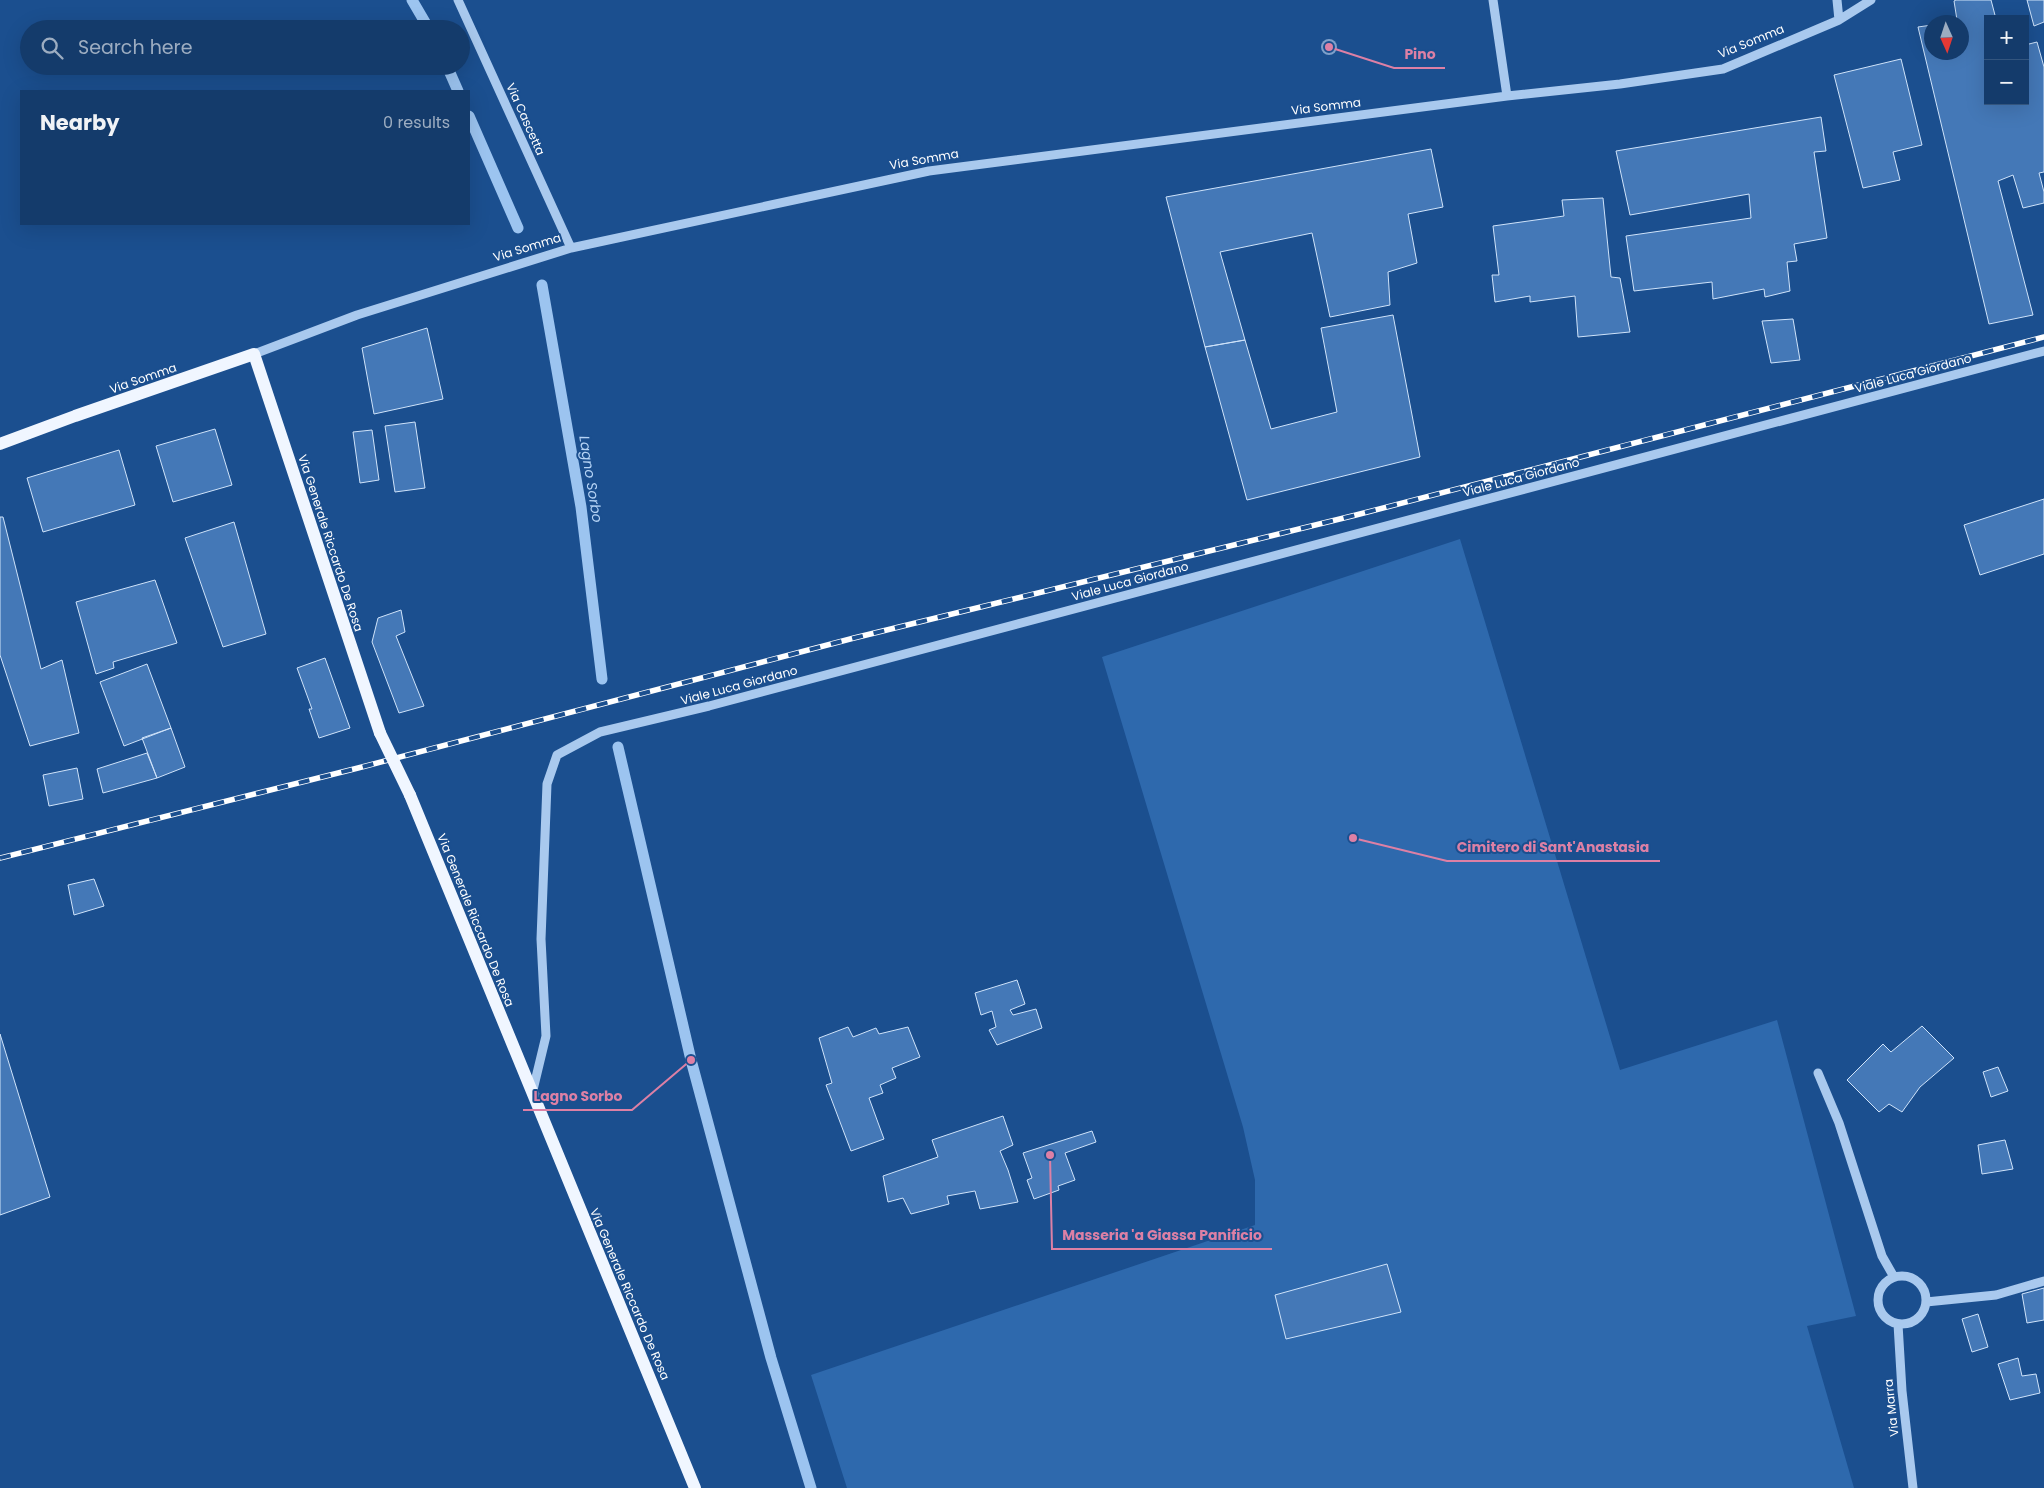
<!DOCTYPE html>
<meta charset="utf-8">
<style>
body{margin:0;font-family:Poppins,sans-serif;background:#214673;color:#f1f3f6}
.controls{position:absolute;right:15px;top:15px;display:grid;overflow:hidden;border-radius:0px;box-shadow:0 5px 20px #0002}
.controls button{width:45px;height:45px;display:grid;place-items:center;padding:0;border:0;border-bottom:1px solid #33557e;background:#143b6b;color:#f1f3f6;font:25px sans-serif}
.compass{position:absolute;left:1924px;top:15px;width:45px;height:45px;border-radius:50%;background:#143b6b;box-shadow:0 5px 20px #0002;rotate:177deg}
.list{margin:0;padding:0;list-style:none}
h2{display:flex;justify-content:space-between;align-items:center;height:65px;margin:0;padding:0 20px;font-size:21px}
h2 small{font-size:16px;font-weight:400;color:#9dadc1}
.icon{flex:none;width:28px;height:28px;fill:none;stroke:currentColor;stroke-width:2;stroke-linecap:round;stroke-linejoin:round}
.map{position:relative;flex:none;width:2044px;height:1488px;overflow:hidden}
.search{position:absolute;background:#143b6b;box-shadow:0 5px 20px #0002;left:20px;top:20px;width:450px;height:55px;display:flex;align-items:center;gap:12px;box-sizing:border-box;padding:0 18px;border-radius:28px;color:#9dadc1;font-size:19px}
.panel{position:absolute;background:#143b6b;box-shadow:0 5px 20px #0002;left:20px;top:90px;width:450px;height:135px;border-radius:0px}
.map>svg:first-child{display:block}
</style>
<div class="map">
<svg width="2044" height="1488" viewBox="0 0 2044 1488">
<rect width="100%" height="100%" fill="#1b4f8f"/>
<!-- green -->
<path fill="#2e69ad" d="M1460,539L1620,1070L1777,1020L1856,1316L1807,1326L1854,1488H847L811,1375L1255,1225V1180L1243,1127L1102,657Z"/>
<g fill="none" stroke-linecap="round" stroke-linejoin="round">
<!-- stream -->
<path stroke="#9cc4f0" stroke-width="11" d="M412,0L429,29
M447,66L458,91
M469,116L518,228
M542,285L581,507L602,679
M618,747L691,1060L771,1358L811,1488"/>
</g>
<!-- building -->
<path fill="#4478b7" stroke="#cfe3fa" d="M1956,0H1991L1996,19H1988V101H2025V45L2037,42L2044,67V172L2039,173L2044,192V203L2023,208L2013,175L1998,181L2033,315L1989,324L1918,27L1932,25V52H1962V22H1944L1957,20L1954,1Z
M2027,0H2044V22L2034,26Z
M1901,59L1922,145L1893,152L1900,180L1863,188L1834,75Z
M1821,117L1826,151L1814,152L1827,238L1794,244L1797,261L1787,262L1790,291L1765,297L1764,289L1713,299L1712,282L1634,291L1626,236L1751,218L1749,194L1630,215L1616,151Z
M1431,149L1443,207L1408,214L1417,263L1388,272L1390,305L1330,317L1312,233L1220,252L1245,340L1205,347L1166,197Z
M1603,198L1611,277L1620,278L1630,332L1578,337L1575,296L1530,302V296L1495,302L1492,275H1499L1493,226L1564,216L1562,200Z
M1393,315L1420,457L1247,500L1205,347L1245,340L1271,429L1337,412L1321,328Z
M1793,319L1800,360L1771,363L1762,321Z
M427,328L443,399L374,414L362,348Z
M415,422L425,488L395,492L385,426Z
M215,429L232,485L173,502L156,446Z
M372,430L379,480L360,483L353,432Z
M119,450L135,505L43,532L27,478Z
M2044,499V554L1980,575L1964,525Z
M0,517H3L41,669L62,660L79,733L30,746L0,655Z
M234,522L266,634L223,647L185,538Z
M155,580L177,643L113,662L114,668L96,674L76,602Z
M401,610L405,632L396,636L424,706L399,713L372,642L378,618Z
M325,658L350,728L319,738L309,709H312L297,668Z
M147,664L171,728L124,746L100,682Z
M171,728L185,767L157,778L142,738Z
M147,753L157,778L103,793L97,769Z
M77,768L83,799L49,806L43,775Z
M94,879L104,906L74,915L68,885Z
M1017,980L1025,1004L1010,1010L1013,1015L1036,1009L1042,1028L997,1045L989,1030L996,1027L992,1011L981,1015L975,993Z
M1922,1026L1954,1058L1920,1087L1902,1112L1889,1104L1879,1112L1847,1080L1883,1044L1891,1052Z
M848,1027L853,1037L876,1028L879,1034L908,1027L920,1057L892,1068L896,1078L880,1085L883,1093L869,1098L884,1139L851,1151L826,1085L832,1083L819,1038Z
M0,1034L50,1197L0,1215Z
M1998,1067L2008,1091L1991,1097L1983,1072Z
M1003,1116L1013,1145L1000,1151L1008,1170L1018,1202L980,1209L975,1191L947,1196L949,1204L911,1214L903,1198L888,1202L883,1176L938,1157L932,1140Z
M1092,1131L1096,1142L1065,1153L1075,1180L1058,1186L1059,1190L1034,1199L1027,1180L1032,1178L1023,1153Z
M2005,1140L2013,1169L1982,1174L1978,1145Z
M1387,1264L1401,1312L1286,1339L1275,1295Z
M2044,1288V1320L2027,1323L2022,1294Z
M1978,1314L1988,1347L1972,1352L1962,1319Z
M2018,1358L2022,1376L2036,1374L2040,1393L2010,1400L1998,1364Z"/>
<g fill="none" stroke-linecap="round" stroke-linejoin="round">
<!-- minor -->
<path stroke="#a9c9ee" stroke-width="9" d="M458,0L571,248
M1493,0L1507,96
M1837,0L1839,20
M254,354L357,315L571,248L929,171L1507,96L1620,84L1723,69L1839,20L1871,0
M1818,1073L1839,1123L1882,1256L1894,1277
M532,1094L546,1036L541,939L547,784L557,755L600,732L709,706L2044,351
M1878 1300a24 24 0 1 1 48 0a24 24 0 1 1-48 0Z
M1926,1302L1996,1295L2044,1281
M1898,1324L1902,1391L1913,1488"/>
<!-- major -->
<path stroke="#f0f6ff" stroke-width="12" d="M0,444L75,416L254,354L380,733
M410,795L695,1488"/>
<!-- rail casing -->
<g stroke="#fff" stroke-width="5.5">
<path id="rail" d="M0,858L358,768L854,638L1356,515L2044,337"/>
</g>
<!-- rail -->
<use href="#rail" stroke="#1b4f8f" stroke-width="4" stroke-dasharray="11" stroke-linecap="butt"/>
<!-- major-bridge -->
<path stroke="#f0f6ff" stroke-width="12" d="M380,733L410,795"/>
</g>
<!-- trees -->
<circle fill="#7ea0ca" cx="1329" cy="47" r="8"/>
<g text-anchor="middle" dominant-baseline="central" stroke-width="4" stroke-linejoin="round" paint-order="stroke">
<!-- street labels -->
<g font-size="12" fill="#fff" stroke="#1b4f8f">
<text transform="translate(1751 41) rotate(-22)">Via Somma</text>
<text transform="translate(1326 106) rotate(-7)">Via Somma</text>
<text transform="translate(526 119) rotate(66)">Via Cascetta</text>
<text transform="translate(924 159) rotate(-10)">Via Somma</text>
<text transform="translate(527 247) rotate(-17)">Via Somma</text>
<text transform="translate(1913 373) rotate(-15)">Viale Luca Giordano</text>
<text transform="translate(143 378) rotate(-19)">Via Somma</text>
<text transform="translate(1521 477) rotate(-15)">Viale Luca Giordano</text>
<text transform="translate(331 543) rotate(72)">Via Generale Riccardo De Rosa</text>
<text transform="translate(1130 581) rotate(-15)">Viale Luca Giordano</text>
<text transform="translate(739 685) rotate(-15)">Viale Luca Giordano</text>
<text transform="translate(476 920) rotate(68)">Via Generale Riccardo De Rosa</text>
<text transform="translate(630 1294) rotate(67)">Via Generale Riccardo De Rosa</text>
<text transform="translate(1891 1408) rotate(-96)">Via Marra</text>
</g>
<!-- water labels -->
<g font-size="14" font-style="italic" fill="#b5d3f5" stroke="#1b4f8f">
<text transform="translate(591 479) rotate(81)">Lagno Sorbo</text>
</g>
</g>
<!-- callouts -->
<path fill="none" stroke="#dd80a5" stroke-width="2" d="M1329 47L1394 68H1445M1353 838L1447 861H1660M691 1060L632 1110H523M1050 1155L1052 1249H1272"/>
<g fill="#dd80a5" stroke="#1b4f8f" stroke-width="2">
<circle cx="1329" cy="47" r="5"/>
<circle cx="1353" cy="838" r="5"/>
<circle cx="691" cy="1060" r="5"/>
<circle cx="1050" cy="1155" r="5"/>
</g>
<g font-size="14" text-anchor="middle" font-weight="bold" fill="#dd80a5" stroke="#1b4f8f" stroke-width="4" stroke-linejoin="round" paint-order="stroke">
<text x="1420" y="59">Pino</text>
<text x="1553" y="852">Cimitero di Sant'Anastasia</text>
<text x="578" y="1101">Lagno Sorbo</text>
<text x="1162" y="1240">Masseria 'a Giassa Panificio</text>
</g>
</svg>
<div class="controls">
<button>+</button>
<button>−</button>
</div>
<svg class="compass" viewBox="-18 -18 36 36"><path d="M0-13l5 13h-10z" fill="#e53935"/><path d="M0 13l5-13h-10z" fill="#9dadc1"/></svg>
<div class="search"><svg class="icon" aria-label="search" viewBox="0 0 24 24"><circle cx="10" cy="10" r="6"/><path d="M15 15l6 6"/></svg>Search here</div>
<section class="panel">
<h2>Nearby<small>0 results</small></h2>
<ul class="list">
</ul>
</section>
</div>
